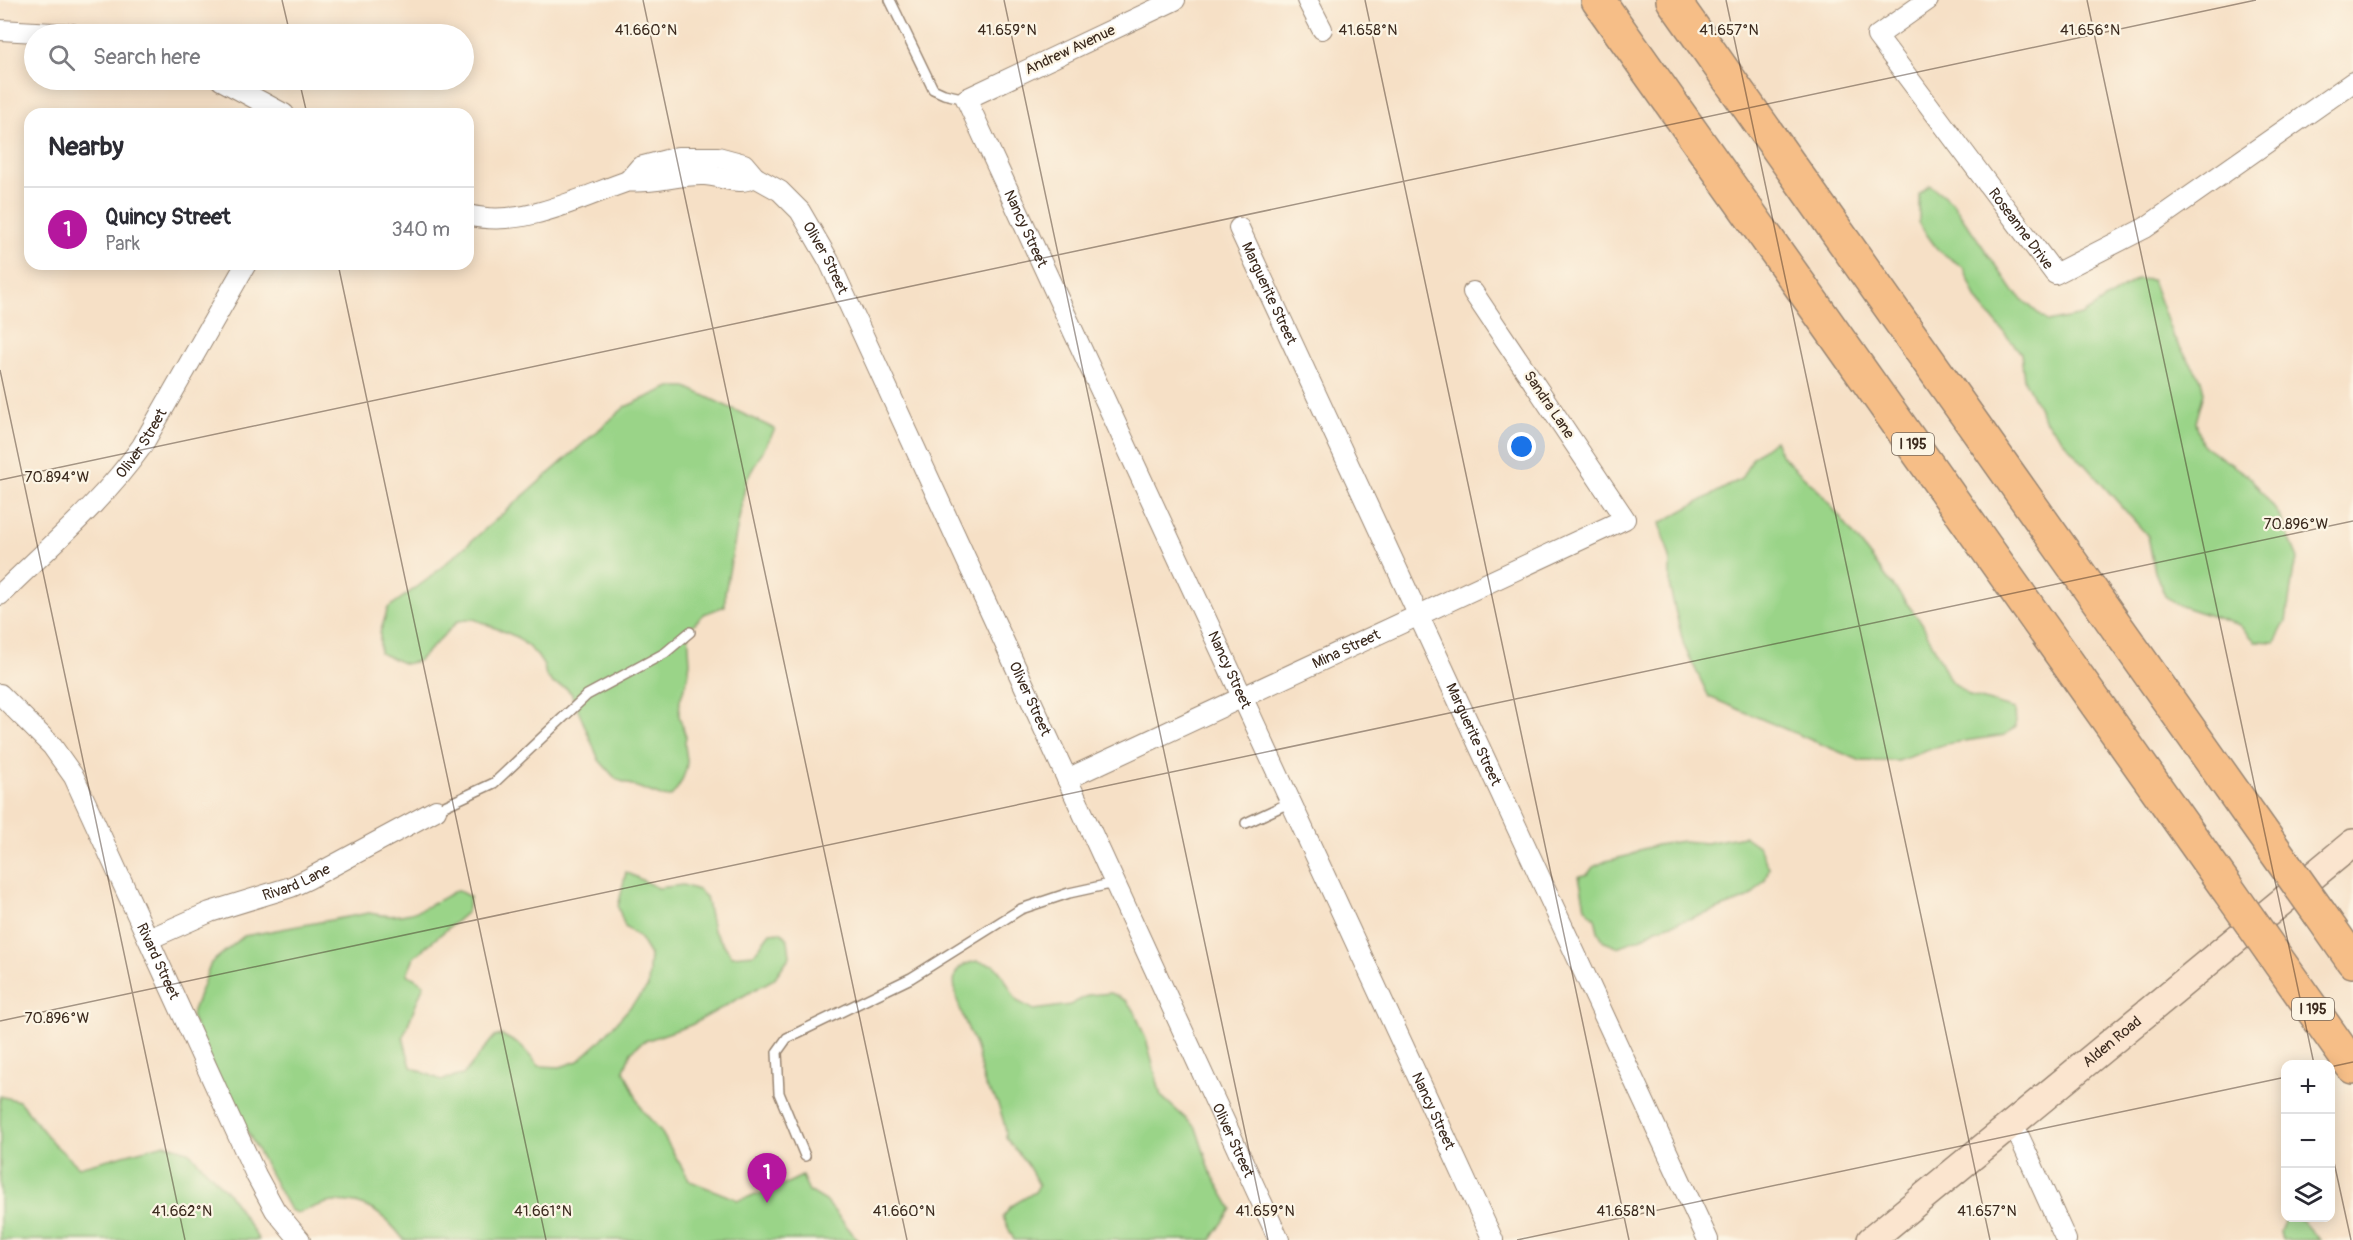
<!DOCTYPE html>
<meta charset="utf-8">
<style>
body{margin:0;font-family:Pangolin,sans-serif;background:#f2f2f3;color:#2b2b33}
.controls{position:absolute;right:18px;bottom:18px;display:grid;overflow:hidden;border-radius:12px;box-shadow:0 3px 15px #0003}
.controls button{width:54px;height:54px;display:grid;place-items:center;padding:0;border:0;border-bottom:2px solid #e1e1e2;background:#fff;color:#2b2b33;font:30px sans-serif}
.you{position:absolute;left:1522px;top:447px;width:21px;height:21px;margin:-15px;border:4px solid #fff;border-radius:50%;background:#1a73e8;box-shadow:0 0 0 9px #1a73e833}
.badge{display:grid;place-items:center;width:39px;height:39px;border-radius:50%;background:#b5179e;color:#fff;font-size:20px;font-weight:700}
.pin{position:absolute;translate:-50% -50px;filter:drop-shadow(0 2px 3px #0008)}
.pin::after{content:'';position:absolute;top:32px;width:21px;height:18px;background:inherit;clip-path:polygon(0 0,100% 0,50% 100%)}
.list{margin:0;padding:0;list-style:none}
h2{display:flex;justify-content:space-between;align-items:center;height:78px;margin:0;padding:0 24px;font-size:26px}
h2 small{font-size:20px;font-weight:400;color:#7c7c81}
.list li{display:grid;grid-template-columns:39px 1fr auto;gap:18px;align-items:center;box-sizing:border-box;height:84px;padding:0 24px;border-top:2px solid #e1e1e2}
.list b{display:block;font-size:22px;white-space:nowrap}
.list p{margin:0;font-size:20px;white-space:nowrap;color:#7c7c81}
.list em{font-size:20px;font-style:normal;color:#7c7c81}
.icon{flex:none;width:33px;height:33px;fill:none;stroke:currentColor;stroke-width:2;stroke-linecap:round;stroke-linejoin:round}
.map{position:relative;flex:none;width:2353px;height:1240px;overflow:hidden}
.search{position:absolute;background:#fff;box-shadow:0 3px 15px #0003;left:24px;top:24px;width:450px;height:66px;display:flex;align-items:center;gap:15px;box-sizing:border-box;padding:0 21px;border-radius:33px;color:#7c7c81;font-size:22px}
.panel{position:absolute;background:#fff;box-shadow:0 3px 15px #0003;left:24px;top:108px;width:450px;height:162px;border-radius:18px}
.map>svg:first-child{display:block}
</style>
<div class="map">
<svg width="2353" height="1240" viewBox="0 0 2353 1240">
<rect width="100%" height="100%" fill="#fcf5e5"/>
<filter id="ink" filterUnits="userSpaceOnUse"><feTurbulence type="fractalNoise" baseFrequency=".0167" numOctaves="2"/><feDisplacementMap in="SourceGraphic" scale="12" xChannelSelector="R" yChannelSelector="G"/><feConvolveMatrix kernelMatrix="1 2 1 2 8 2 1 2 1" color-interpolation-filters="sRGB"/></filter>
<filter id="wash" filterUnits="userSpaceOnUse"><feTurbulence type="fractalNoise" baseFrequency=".008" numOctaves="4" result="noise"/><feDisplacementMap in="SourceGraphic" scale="24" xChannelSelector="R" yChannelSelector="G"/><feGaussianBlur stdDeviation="1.35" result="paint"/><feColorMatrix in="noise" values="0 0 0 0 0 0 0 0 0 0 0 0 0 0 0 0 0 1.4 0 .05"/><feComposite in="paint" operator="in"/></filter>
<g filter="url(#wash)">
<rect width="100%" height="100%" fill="#f6e0c6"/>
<!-- green -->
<path fill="#9ad488" stroke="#6a7f53" stroke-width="1.5" d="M1930,185L1952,202L2014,292L2048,322L2082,315L2137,279L2152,280L2173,337L2201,379L2204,393L2196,422L2202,444L2251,478L2280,516L2298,558L2294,568L2286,621L2275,642L2255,641L2239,625L2178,605L2165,596L2155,572L2148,536L2044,419L2024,379L2021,353L1977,300L1964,268L1938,250L1919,224V194Z
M670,387H686L775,429L746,481L725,593V606L704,614L688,630L690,663L687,680L680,700L679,716L686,737C683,745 687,753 687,762C686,774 679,789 670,797L661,796L616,779L599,760L571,693L566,688L554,684L546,676L544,666L536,654L517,637L474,619L458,621L418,661L405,664L380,653V633L388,608L428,579L625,407Z
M1775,440L1782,456L1821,493L1922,623L1950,680L1970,696L2015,709L2016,726L2005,735L1945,744L1898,761H1861L1709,697L1684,646L1670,589V558L1660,523L1741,479L1753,457Z
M1744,836L1758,846L1769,868L1765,880L1750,897L1708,913L1656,929L1642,938L1617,947L1604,942L1598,931L1595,918L1585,907L1579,876L1588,874L1593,867L1606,861L1631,855L1639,850L1657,845L1683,841L1706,843Z
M626,872L658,888L683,885L698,890L706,897L713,930L732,956L754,954L770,933L781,932L788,940L790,956L774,979L691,1025L642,1042L631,1052L624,1070L642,1110L660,1130L690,1181L738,1200L771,1191L802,1176L809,1191L826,1201L858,1240H404C386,1216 365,1198 333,1202C321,1203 308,1210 297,1213L290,1210L215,1072L191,1016L211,963L244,936L369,913C408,922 424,908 457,890L470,897L467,912L414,957L407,974L424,984L403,1037L411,1067L441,1080L463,1075L494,1037L502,1035L520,1045L539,1066L560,1067L578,1061L599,1042L648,987L650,955L639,937L625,927L618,907Z
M977,961L994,965L1003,976L1017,1001L1034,1010L1070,1005L1089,995L1111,993L1125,1000L1134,1010L1147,1042L1161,1096L1196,1128L1211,1173L1232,1209L1211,1240H1014L1003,1217L1011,1206L1035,1192L1039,1185L1027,1164L1006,1138C1007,1130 1000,1109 997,1102C994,1096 989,1093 986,1087C981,1075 980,1063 977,1051C971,1031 946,990 957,971C961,964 970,963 977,961Z
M0,1096L19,1101L53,1143L79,1167L165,1144L188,1151L229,1194L259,1240H0Z
M2298,1218L2303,1221L2320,1240H2282L2280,1231L2285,1220Z"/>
</g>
<g filter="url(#ink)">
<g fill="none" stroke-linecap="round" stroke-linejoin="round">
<!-- service casing -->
<g stroke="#988572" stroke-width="12">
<path id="service" d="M890,0L933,89L944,94L966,99
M436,810L494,783L587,695L665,653L690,632
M1246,823L1291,802
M805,1156L779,1093L777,1052L787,1038L911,978L1021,909L1069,893L1115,883"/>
</g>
<!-- minor casing -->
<g stroke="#988572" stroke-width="22">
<g id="minor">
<path id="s1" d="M1175,0L966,99L1493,1240"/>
<path d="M1307,0L1322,29"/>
<path id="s2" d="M1928,0L1877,36L2055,274L2145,228L2353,82"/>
<path d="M0,30L72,34"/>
<path d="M221,80L284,114"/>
<path id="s3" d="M628,181L640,167L678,157H718L744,164L755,177L780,191L800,211L829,261L1279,1240"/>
<path d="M468,215C521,229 579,198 628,181C653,184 678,174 704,175C716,175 730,182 741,181C746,181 751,179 755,177"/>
<path id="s4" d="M1239,228L1708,1240"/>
<path id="s5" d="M0,595C49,547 103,501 142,446L246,264"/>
<path id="s6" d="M0,694L52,746L74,777L256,1175L275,1210L300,1240"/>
<path id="s7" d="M1067,779L1625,519L1473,292"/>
<path id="s8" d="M149,939L210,912L291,887L308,879L436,810"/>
<path d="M2013,1123L2066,1240"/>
</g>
</g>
<!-- secondary casing -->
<g stroke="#988572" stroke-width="30">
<g id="secondary">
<path id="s9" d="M1871,1240L2353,843"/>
</g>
</g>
<!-- motorway casing -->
<g stroke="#988572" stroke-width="36">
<path id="motorway" d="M1598,0L2227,888
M1673,0L2271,845
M2320,914L2353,961
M2272,952L2353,1067"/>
</g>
<!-- service -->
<use href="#service" stroke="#fff" stroke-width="9"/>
<!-- minor -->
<use href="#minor" stroke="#fff" stroke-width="20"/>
<!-- secondary -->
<use href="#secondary" stroke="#fbe5cf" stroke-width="27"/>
<!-- motorway -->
<use href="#motorway" stroke="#f6be87" stroke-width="33"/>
<!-- motorway-bridge casing -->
<g stroke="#988572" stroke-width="36" stroke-linecap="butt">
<path id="motorway-bridge" d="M2271,845L2320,914
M2227,888L2272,952"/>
</g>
<!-- motorway-bridge -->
<use href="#motorway-bridge" stroke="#f6be87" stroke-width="33"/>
</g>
</g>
<!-- ticks -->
<path fill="none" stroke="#3b2a1e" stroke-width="1.5" stroke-opacity="0.45" d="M282,0L290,34M643,0L907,1240M1004,0L1268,1240M1365,0L1629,1240M1726,0L1990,1240M2087,0L2314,1064M299,80L307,114M338,264L546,1240M0,370L185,1240M0,480L2256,0M0,1021L2353,521M2330,1067L2353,1062M2330,1144L2351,1240M1517,1240L2286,1077"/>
<g text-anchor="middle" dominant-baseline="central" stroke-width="4.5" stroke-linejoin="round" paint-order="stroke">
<!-- shield labels -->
<g fill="#fcf5e5" stroke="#75675a" stroke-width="1.5">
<rect x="1892" y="433" width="42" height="22" rx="4.5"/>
<rect x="2292" y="998" width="42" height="22" rx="4.5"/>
</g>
<g font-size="14" font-weight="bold" fill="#3b2a1e">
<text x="1913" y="444">I 195</text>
<text x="2313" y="1009">I 195</text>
</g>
<!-- street labels -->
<g font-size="15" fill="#3b2a1e" stroke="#fcf5e5">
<text transform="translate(1070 50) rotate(-25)">Andrew Avenue</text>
<text stroke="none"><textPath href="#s1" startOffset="374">Nancy Street</textPath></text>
<text stroke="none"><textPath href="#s2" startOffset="303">Roseanne Drive</textPath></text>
<text stroke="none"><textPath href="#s3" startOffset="252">Oliver Street</textPath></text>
<text stroke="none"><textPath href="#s4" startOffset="72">Marguerite Street</textPath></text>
<text transform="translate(1549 405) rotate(56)">Sandra Lane</text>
<text stroke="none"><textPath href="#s5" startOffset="208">Oliver Street</textPath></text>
<text stroke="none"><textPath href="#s7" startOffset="308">Mina Street</textPath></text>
<text stroke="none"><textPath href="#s1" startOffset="860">Nancy Street</textPath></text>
<text stroke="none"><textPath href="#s3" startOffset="738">Oliver Street</textPath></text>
<text stroke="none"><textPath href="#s4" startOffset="558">Marguerite Street</textPath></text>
<text stroke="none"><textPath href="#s8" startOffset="158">Rivard Lane</textPath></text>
<text stroke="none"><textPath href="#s6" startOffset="314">Rivard Street</textPath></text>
<text stroke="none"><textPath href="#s9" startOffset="312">Alden Road</textPath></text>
<text stroke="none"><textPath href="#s1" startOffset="1346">Nancy Street</textPath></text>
<text stroke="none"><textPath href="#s3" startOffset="1224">Oliver Street</textPath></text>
</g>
</g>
<g font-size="15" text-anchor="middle" fill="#3b2a1e" stroke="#fcf5e5" stroke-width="4.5" stroke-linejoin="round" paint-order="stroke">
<text x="646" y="35">41.660°N</text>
<text x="1007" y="35">41.659°N</text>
<text x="1368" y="35">41.658°N</text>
<text x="1729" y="35">41.657°N</text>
<text x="2090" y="35">41.656°N</text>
<text x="57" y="482">70.894°W</text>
<text x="2296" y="529">70.896°W</text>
<text x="57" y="1023">70.896°W</text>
<text x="182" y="1216">41.662°N</text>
<text x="543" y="1216">41.661°N</text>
<text x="904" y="1216">41.660°N</text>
<text x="1265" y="1216">41.659°N</text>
<text x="1626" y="1216">41.658°N</text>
<text x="1987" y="1216">41.657°N</text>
</g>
</svg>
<div class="controls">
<button>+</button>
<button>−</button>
<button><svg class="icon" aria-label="layers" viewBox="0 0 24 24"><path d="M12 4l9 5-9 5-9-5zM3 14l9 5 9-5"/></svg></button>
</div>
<div class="you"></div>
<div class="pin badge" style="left:767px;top:1203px">1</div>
<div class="search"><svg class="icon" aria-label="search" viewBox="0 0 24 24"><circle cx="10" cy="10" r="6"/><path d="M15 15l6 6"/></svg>Search here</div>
<section class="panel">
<h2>Nearby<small></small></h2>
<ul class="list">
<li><span class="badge">1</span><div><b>Quincy Street</b><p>Park</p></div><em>340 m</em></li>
</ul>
</section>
</div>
